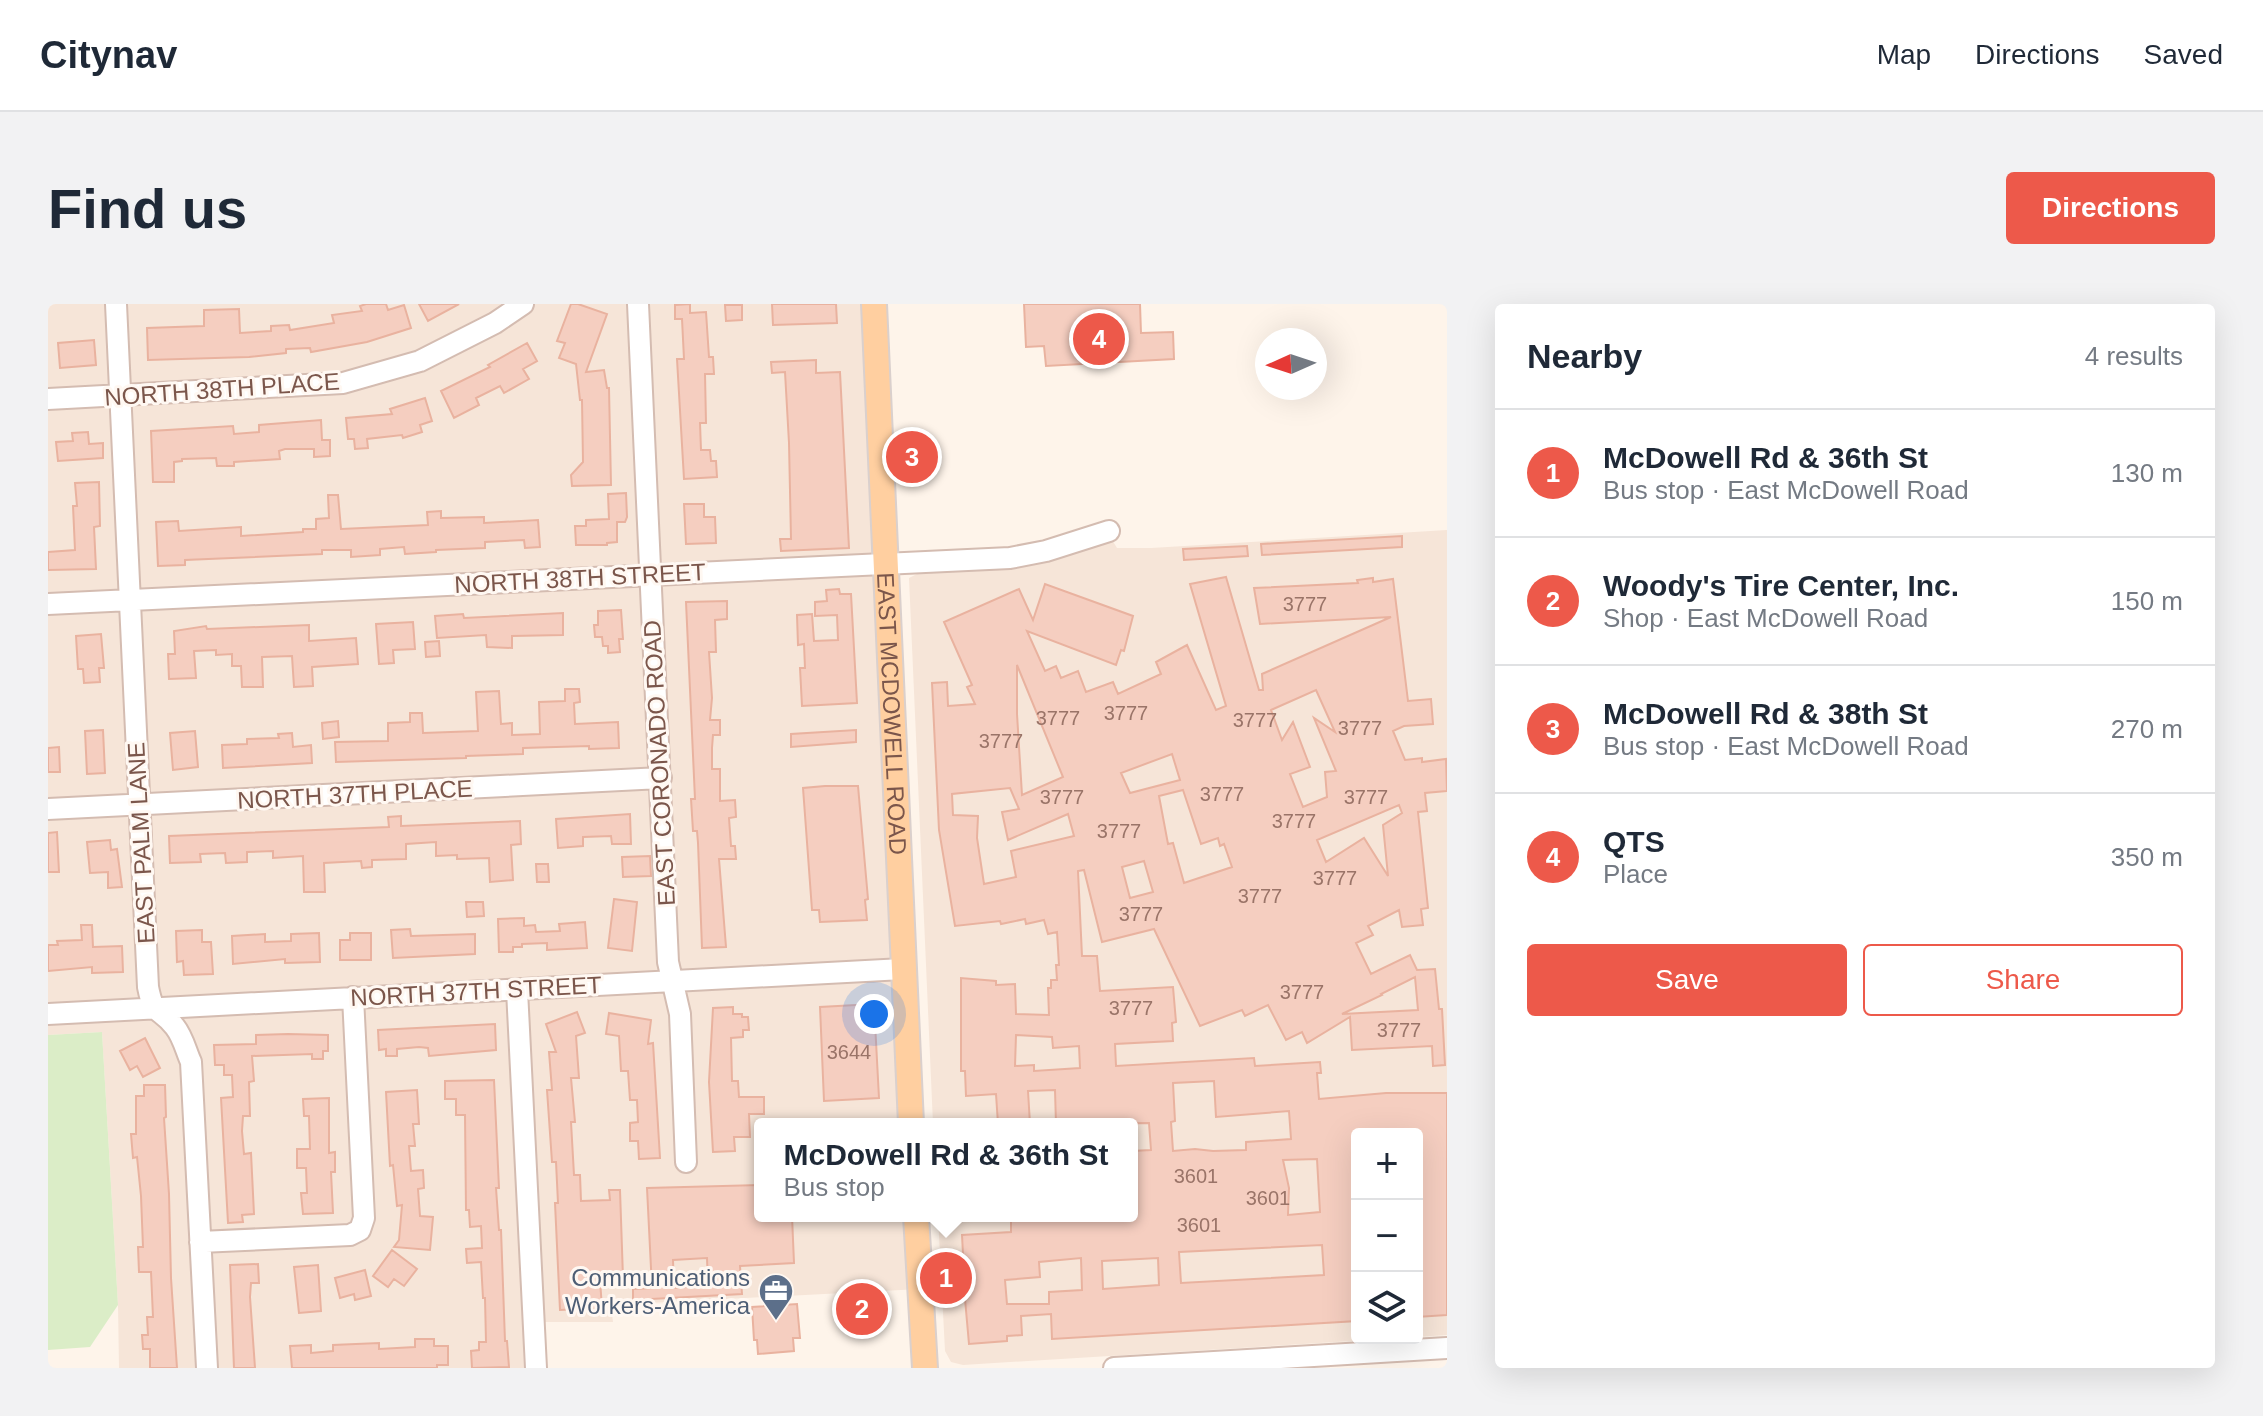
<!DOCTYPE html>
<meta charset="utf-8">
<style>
body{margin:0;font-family:Helvetica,sans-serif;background:#f2f2f3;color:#1f2937}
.controls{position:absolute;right:24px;bottom:24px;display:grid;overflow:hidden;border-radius:8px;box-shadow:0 8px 32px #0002}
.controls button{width:72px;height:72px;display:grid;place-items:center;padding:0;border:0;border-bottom:2px solid #e0e1e3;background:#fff;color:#1f2937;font:40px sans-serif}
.compass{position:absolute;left:1207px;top:24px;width:72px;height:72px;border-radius:50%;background:#fff;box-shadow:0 8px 32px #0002;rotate:267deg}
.you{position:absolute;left:826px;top:710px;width:28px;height:28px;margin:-20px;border:6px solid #fff;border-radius:50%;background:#1a73e8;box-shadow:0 0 0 12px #1a73e833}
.badge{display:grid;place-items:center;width:52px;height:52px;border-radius:50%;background:#ed594a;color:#fff;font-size:26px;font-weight:700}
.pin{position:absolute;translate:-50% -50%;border:4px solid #fff;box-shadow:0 2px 8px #0006}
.popup{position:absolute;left:706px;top:814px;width:384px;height:104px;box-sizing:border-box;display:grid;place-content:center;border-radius:8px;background:#fff;filter:drop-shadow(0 2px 6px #0005);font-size:26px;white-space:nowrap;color:#747a83}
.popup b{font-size:30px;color:#1f2937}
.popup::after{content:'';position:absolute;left:50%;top:100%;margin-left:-16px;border:16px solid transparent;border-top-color:#fff}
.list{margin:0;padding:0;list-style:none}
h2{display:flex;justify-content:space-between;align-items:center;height:104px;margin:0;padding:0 32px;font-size:34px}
h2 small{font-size:26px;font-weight:400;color:#747a83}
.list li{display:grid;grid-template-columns:52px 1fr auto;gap:24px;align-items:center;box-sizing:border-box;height:128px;padding:0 32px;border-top:2px solid #e0e1e3}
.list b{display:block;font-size:30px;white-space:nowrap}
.list p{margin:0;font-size:26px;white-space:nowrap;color:#747a83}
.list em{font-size:26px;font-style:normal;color:#747a83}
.actions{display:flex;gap:16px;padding:24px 32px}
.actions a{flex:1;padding:18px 0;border:2px solid #ed594a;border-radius:8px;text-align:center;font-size:28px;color:#ed594a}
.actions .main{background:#ed594a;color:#fff}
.icon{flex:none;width:44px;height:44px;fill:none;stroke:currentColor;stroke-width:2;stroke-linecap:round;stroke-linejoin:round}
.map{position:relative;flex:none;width:1399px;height:1064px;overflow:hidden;border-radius:8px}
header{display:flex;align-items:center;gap:48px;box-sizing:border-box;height:112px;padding:0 40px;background:#fff;border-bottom:2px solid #e0e1e3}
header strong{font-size:38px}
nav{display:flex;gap:44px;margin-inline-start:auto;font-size:28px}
.intro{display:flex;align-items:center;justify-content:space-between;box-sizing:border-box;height:192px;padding:0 48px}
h1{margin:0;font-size:56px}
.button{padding:20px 36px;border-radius:8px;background:#ed594a;color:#fff;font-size:28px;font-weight:700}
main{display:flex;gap:48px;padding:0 48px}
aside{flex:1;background:#fff;border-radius:8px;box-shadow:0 8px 32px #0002}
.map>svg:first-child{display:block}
</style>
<header>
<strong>Citynav</strong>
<nav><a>Map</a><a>Directions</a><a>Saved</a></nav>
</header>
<div class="intro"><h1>Find us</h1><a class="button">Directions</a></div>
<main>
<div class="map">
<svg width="1399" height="1064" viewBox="0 0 1399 1064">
<rect width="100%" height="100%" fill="#fef4ea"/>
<!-- residential -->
<path fill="#f6e5d8" d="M0,0H826L863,820H712V912H868L872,985L563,1001L565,1018H475L476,1064H71L70,1001L54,728L0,731Z
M1399,226V1031L1369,1033V830H1309V1034H1353L915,1061L903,1058L897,1047L890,912H1084V820H885L861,274L869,270L956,264L1063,234L1069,244H1103Z"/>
<!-- green -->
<path fill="#dbedc7" d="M54,728L70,1001L42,1043L0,1046V731Z"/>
<!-- building -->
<path fill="#f5cec0" stroke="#e9b29f" stroke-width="2" fill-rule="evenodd" d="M318,0H338L340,6L356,1L363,24L319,38L263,48L262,44L238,45V49L201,53L100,56L99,24L156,22V6L191,5L192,29L223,27V22L241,21L242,26L286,19L284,11L314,7L312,2Z
M371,0H411L380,17Z
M523,0H530L559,10L538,68L556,66L559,84H561L563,181L524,182L523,171L535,158L534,96H532L528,60L511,54L517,39L509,37Z
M642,0V9L658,8L661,53H665L666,70H657L658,119H652L653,146H662L663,157H668L669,173L636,175L629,55H636L634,15H627V1Z
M724,0H788L789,19L725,21Z
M976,0H1092L1093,29L1125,28L1126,55L998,62L996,42L978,43Z
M677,1H694V16L678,17Z
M46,36L48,61L12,64L10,39Z
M479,39L489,57L475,65L481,75L456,89L452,82L428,94L431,101L406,114L393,87L442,63L440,61Z
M768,56V69L792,68L801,244L733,247L732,235H743L741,139L737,68L724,69L723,58Z
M377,94L384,117L372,121L374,128L355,134L354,131L319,135L320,144L307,145L306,135H300L298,114L344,110L342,105Z
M273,116L274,136H282V152L266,153V145H237L231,147L232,155L186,158V162H169L168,154L134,155V157L126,158V178H105L103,127L185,122L186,130L211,128V121Z
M40,128L41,140L55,139V154L10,157L8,138L25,137L24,129Z
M51,178L52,222L46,223L48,265L0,266V248L27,246L25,202H29L27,179Z
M578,189L579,213L577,218H569V238L559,239V241H528L527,222H538V216L561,215L560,190Z
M280,191H290L293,225L380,221L379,208L393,207V214L436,213V219L490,216L492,243L477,244L476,236L437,238V244L388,246V248L357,250L356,243L332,245V251L303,253V246H274V250L137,256V261L110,262L108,218L130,217L131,227L193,223V232L255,228V225H268V215L281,214Z
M636,200H656V213H667L668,239L638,240Z
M1354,232V243L1214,251L1213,240Z
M1199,242L1200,252L1136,256L1135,245Z
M1178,273L1211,386H1215L1214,370L1343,313L1212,320L1206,284L1310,279L1309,276L1325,274V278L1345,275L1360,397L1383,395L1385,420L1356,422L1345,427L1357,456L1374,454V458L1398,455L1399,487L1377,489L1379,507L1370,508L1380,604L1373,605L1375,621L1354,623L1351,606L1320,622L1325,631L1308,639L1323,670L1362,651L1369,666L1387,665L1391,705H1394L1397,761L1385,762L1384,742L1304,746L1302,713L1259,739L1254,728L1238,736L1220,701L1197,712L1194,706L1152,722L1106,625L1054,638L1036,566L1030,567L1034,652H1049L1052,687L1125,683L1128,718L1124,719L1125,737L1067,740L1068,762L1206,754L1207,762L1272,758L1273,769H1269L1271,795L1338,789H1399V1011L1369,1013V830H1309V1017L1004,1035L1003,1010L973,1012L974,1031L959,1032V1037L921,1040L913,950H915L914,931L963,928V915L981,913L1084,912V847L1103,846L1101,819L1008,820L1007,786L980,787L982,820H950L948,790L918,792L917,767H913V674L948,677V681L967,680L968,710L1001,711L1000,684H1003V676H1009L1008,661H1011L1009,628L1000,630L996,616L978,620L977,615L953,620L952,617L907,622L891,526L884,379L899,378L900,402L927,400L919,383L924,381L896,318L971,285L985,316L997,280L1085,312L1076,347L1073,346L1068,361L979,327L997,367L1008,362L1013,374L1030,367L1038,388L1065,378L1070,390L1113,370L1108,358L1139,341L1168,406L1178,402L1142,280ZM969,361L1015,473L974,491L969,410ZM1268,386L1287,428L1266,414L1288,467L1277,468L1279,493L1255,503L1242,470L1262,463L1245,418L1234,436L1223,406ZM1124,450L1132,476L1082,489L1073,469ZM962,484L971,505L954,508L960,536L1020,510L1026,532L963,547L968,573L936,580L929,534L930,512L905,511L904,490ZM1135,486L1153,540L1170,534L1172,542L1176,540L1184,563L1136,579L1125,539L1120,540L1111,492ZM1351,501L1354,509L1335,521L1340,572L1316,534L1278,558L1269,536ZM1096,557L1105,588L1082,594L1074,563ZM1367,673L1370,706L1294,710L1334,691L1333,690ZM968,731L1004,733L1005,744L1031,742L1032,764L986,767V761L967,762ZM1166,777L1168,813L1241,807L1243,835L1198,838V846L1165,847L1147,845L1125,847L1123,818L1127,817L1125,779ZM1269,855L1272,908L1240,911L1241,884L1235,856ZM1274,941L1276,971L1133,979L1131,948ZM1033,954L1034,986L1001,988V1000H959L957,976L992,973L991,958ZM1110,954L1111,981L1055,985L1054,957Z
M791,285L792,290H803L809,399L754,402L752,364H757L756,340L750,341L749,311L764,310L766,337L790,336L789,311L767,312V298L779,297L778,286Z
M679,297V315L667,316L668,348H661L664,394L662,416H672V431H665L664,444V465H672V497L687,496L688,513L681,514L683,542H687L688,555H671L678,643L654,644L650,539L649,527H645L643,495H647L638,298Z
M573,306L575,335H571L572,348L560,349V342H555L554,333H547L546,321H550V307Z
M515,309V331L464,332V344L439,343L438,331L389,334L387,312L415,310L416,314Z
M365,318L367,345L345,346L346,359L331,360L328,320Z
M261,321V337L308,334L310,360L264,363L265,382L246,383L244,352L214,353L215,383H194L193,362H184V350L168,351V346L146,347L148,374L121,375L120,350H127L126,327L158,322L159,325Z
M53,330L56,364H51L52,378L36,379L35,365H30L28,332Z
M391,337L392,352L378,353L377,338Z
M517,385H531L532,398L526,399L527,420L570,418L571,444L541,445V442L475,444V450L418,452V454L288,458L287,438L340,437V419L362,418V409H374L375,429L430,427L428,388L451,387L453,420L464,419V431L492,430L491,398L517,397Z
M290,417L291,433L275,435L274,419Z
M55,426L57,469L39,470L37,427Z
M808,426V438L743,443V430Z
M147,427L150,463L125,466L122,429Z
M244,429L245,443L263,441L264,459L175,464L174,441L199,440V435L231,434L230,430Z
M11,443L12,468H0V444Z
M777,482H810L820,595L817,596L819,616L772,618L771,606H764L755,484Z
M582,510L583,540H564L563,532L535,533V542L510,544L508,515Z
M353,512V522L472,517L473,540L463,541L465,576L442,578L441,554L409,555V551L388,552V538L358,540V555L324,556V563L314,564L313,557L276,559L277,588H256L255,552L225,554V547L199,548V558L178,559L177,549L152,550L153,558L122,559L121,532L341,523L340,513Z
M9,528L11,568H0V529Z
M62,536L63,546L69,545L74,583L60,584V568L42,569L39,538Z
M602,552L603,572L575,573L574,553Z
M488,560H500L501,578H489Z
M566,595L589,598L584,647L560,644Z
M418,598H435L436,612L419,613Z
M476,614V622L487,621L488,628L512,627L511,620L537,618L539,644L499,646V639L474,640V643H465V648H451L450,615Z
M33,621H44L45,643L74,642L75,668L44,669V663L0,667V641H10L9,637L34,636Z
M362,625L363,632L427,630V650L345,654L343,626Z
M154,626V638H163L165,670L136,671L135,657L129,658L128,627Z
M271,629L272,658L237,659V655L185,660L184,632L217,630V638L243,637V630Z
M302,629H323V656H292V636H302Z
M826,700L831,794L776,797L772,703Z
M685,703V710H694V713H700L701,726H695V733L683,734L684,777H690L691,793H716V810H701L702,833H686L687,847L665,848L661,778L665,704Z
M529,708L537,729L528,732L531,774H523L527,818H523L526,871H532L533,897L562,896L561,886H572L575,974L552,976L554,1004L512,1006L507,899H510L508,858H504L499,786H504L501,748H508L498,720Z
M561,709L603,716L600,740L605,739L612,854L591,855L590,837H582V819L590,818L589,796H582L580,767H573L571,732L558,730Z
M447,720L448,746L381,752L380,744L371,743L349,745V752H338V745L331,746L330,726Z
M240,730L280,731V747H275V755H264V750L204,752L206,777L201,778L202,812H195L194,827L196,850L203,849L206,910L194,911L195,918L180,919L173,794L185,793L184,771H176V761H167L166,741L208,740V731Z
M97,734L112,764L95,773L89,762L82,766L72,747Z
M446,776L451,884H448L451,926H453L457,1037H459L461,1063L424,1064L423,1047L431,1046V1038H438L437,994H435L433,958L419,959L418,945L434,944L433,922L422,923L421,906H418L417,811H408V795H397V777Z
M96,781H117L118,813L116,814L121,890L123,974L129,1064H102V1045H95L94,1031H100L99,1013H105L103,968H91L90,943H95L93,892L89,853L85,854L83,830H88V792H96Z
M369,786L371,820H365L367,842H361L363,867L375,866L376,884L370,885L372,912L385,913L382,946L346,943L351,936L354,901L349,902L345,861L342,862L338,788Z
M281,794V849L287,848V868H283L285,909L255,910L253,889H259L258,864H249V845H262L261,812H256L255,795Z
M712,881V912H744L746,959L692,962L694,990L585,996V985L604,984L599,884ZM659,954L660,981L626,984L625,956Z
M344,946L369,965L356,982L346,975L340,983L325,972Z
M210,960L211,979H203L202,993L207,1064H186L182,961Z
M270,961L273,1007L251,1009L246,963Z
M317,966L323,992L307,996L306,990L292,994L287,974Z
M829,989L830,1027L805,1028V1021H798V990Z
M749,1000L752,1034H745L746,1047L710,1050L709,1036H706L704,1003Z
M367,1035H386V1042H400V1061H389V1064H244L242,1042L263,1041V1049L285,1047V1041L331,1039V1045L367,1043Z"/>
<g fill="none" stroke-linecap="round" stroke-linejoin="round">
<!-- minor casing -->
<g stroke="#d4bcb1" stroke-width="24">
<path id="minor" d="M68,0L100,683C106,714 111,702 127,723C135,733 138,747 143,758L159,1064
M590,0L620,658L632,710L638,858
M0,95L295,79L372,57L447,19L475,0
M0,300L962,254L998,247L1061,227
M0,505L613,474
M469,686L488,1064
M0,710L855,665
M152,938L302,931L312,926L316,914L305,693
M1066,1064L1399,1044"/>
</g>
<!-- major casing -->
<g stroke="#dad0cd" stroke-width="28">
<g id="major">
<path id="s1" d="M826,0L863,820"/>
<path d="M868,912L877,1064"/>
</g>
</g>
<!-- minor -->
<use href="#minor" stroke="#fff" stroke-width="20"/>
<!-- major -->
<use href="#major" stroke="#ffcfa0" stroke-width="24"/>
</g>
<!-- icons -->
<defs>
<g id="office-pin" transform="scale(1.8)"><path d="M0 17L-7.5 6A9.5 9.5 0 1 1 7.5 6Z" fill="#5c6f8a" stroke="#fff8f2"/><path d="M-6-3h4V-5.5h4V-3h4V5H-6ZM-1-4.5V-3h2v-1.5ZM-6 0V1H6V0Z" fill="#fff"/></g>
</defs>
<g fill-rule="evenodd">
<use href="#office-pin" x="728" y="987"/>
</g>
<g text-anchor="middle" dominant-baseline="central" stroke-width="6" stroke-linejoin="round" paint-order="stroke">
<!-- number labels -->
<g font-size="20" fill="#9a7468">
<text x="1257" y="300">3777</text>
<text x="1078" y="409">3777</text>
<text x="1010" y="414">3777</text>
<text x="1207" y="416">3777</text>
<text x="1312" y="424">3777</text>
<text x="953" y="437">3777</text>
<text x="1174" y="490">3777</text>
<text x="1014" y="493">3777</text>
<text x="1318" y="493">3777</text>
<text x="1246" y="517">3777</text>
<text x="1071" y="527">3777</text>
<text x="1287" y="574">3777</text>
<text x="1212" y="592">3777</text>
<text x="1093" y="610">3777</text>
<text x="1254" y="688">3777</text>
<text x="1083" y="704">3777</text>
<text x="1351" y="726">3777</text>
<text x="801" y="748">3644</text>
<text x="1148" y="872">3601</text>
<text x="1220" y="894">3601</text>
<text x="1151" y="921">3601</text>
</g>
<!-- street labels -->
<g font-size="24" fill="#7b564b" stroke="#fff8f2">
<text transform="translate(174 85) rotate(-4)">NORTH 38TH PLACE</text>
<text transform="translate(532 274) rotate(-3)">NORTH 38TH STREET</text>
<text stroke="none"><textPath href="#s1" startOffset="410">EAST MCDOWELL ROAD</textPath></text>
<text transform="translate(611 459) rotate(-93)">EAST CORONADO ROAD</text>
<text transform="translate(307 490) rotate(-3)">NORTH 37TH PLACE</text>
<text transform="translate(93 539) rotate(-93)">EAST PALM LANE</text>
<text transform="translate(428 687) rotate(-3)">NORTH 37TH STREET</text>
</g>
<!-- service labels -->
<g font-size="24" fill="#4e5e75" stroke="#fff8f2" text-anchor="end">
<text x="702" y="973">Communications<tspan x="702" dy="28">Workers-America</tspan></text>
</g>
</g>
</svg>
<div class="controls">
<button>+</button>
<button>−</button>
<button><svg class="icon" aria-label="layers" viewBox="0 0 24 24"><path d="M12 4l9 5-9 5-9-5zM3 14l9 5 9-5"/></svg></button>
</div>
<svg class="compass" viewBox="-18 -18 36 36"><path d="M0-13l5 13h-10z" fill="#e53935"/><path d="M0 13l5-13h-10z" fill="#747a83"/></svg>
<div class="you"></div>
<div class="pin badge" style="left:898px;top:974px">1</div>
<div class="popup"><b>McDowell Rd &amp; 36th St</b>Bus stop</div>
<div class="pin badge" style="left:814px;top:1005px">2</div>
<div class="pin badge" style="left:864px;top:153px">3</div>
<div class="pin badge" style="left:1051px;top:35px">4</div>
</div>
<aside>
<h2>Nearby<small>4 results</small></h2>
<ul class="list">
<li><span class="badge">1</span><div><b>McDowell Rd &amp; 36th St</b><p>Bus stop · East McDowell Road</p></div><em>130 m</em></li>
<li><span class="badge">2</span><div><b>Woody's Tire Center, Inc.</b><p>Shop · East McDowell Road</p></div><em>150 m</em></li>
<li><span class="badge">3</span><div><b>McDowell Rd &amp; 38th St</b><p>Bus stop · East McDowell Road</p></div><em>270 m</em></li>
<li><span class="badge">4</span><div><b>QTS</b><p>Place</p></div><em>350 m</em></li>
</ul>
<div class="actions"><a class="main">Save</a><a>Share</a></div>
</aside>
</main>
